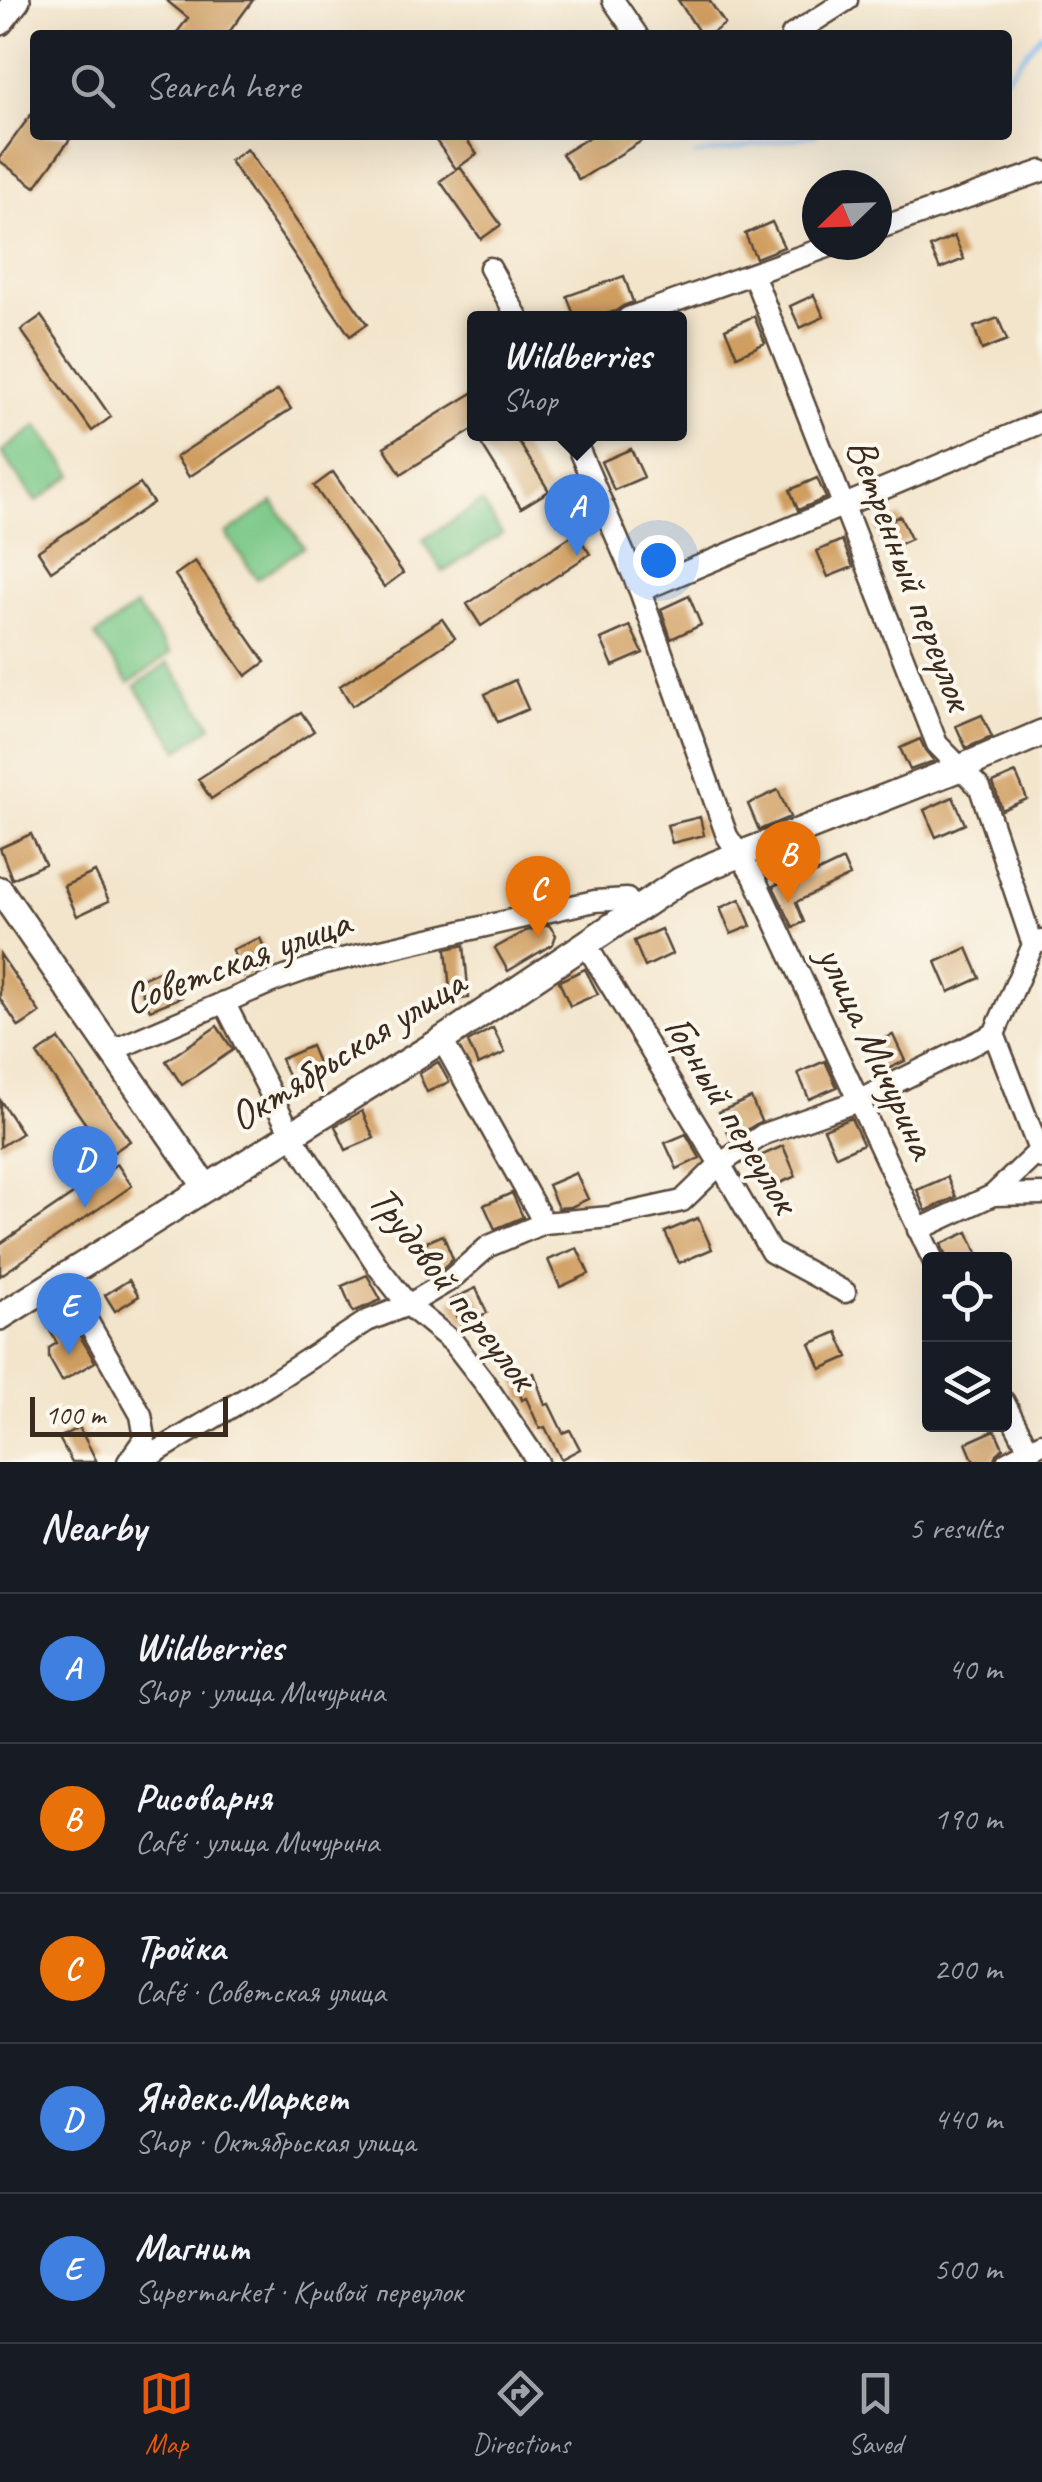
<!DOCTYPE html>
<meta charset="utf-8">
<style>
body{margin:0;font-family:Caveat,sans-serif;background:#242831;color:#f1f3f6}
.controls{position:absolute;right:30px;bottom:30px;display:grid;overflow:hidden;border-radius:10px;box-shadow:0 10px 40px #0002}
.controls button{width:90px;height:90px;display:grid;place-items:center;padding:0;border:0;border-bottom:2px solid #363941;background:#171b24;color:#f1f3f6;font:50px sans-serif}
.compass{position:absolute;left:802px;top:170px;width:90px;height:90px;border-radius:50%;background:#171b24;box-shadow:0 10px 40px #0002;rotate:247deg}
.scale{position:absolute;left:30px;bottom:25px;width:198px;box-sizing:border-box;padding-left:10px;border:5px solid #3b2a1e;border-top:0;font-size:28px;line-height:35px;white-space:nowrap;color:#3b2a1e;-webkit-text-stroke:8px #fbf7ec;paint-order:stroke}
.you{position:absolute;left:658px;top:560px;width:35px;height:35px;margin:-25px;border:8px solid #fff;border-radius:50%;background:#1a73e8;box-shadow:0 0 0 15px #1a73e833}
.badge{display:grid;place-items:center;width:65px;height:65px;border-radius:50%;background:#ea580c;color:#fff;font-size:32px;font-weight:700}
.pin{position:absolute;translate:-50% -82px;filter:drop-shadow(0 2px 5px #0008)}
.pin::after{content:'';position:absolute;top:52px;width:35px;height:30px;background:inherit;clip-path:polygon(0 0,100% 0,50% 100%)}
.popup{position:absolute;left:467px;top:311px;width:220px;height:130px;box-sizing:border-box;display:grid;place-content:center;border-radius:10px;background:#171b24;filter:drop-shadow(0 2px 8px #0005);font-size:32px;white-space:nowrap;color:#9ea1a6}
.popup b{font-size:38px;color:#f1f3f6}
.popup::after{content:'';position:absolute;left:50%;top:100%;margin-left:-20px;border:20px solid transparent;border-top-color:#171b24}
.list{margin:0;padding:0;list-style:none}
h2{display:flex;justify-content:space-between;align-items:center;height:130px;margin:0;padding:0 40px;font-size:42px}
h2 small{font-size:32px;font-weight:400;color:#9ea1a6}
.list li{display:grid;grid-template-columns:65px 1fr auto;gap:30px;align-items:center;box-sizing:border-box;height:150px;padding:0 40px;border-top:2px solid #363941}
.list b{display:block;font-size:38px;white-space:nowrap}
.list p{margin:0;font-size:32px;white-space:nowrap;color:#9ea1a6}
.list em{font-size:32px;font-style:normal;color:#9ea1a6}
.icon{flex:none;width:55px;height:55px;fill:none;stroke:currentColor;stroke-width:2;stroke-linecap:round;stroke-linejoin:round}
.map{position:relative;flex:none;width:1042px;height:1462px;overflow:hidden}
.search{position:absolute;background:#171b24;box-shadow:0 10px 40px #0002;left:30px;right:30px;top:30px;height:110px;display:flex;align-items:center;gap:25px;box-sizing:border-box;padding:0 35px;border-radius:10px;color:#9ea1a6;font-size:38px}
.sheet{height:880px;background:#171b24}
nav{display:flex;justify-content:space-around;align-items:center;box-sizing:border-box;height:140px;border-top:2px solid #363941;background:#171b24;font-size:28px;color:#9ea1a6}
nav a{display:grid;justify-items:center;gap:5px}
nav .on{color:#ea580c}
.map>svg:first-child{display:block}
</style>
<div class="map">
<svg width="1042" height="1462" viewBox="0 0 1042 1462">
<rect width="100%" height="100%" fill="#fbf7ec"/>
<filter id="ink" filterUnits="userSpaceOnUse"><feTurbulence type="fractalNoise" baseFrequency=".01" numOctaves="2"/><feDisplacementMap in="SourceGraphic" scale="20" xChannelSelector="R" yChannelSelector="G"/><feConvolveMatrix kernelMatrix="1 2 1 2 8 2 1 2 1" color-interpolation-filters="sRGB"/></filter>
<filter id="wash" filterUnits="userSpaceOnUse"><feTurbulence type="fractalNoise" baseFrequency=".0048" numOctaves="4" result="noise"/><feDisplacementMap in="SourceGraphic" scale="40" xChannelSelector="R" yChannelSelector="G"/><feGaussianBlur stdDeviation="2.25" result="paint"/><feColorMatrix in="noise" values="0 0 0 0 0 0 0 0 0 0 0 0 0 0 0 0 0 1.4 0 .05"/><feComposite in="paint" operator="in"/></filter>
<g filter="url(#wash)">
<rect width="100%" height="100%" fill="#f3e5cc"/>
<!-- green -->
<path fill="#7cc989" stroke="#5c7a54" stroke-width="2.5" d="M37,426L73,475L36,502L1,452Z
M273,502L304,547L257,579L226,534Z
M482,502L502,534L443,572L423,540Z
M136,606L170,654L129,683L95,636Z
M168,663L212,726L179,750L135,686Z"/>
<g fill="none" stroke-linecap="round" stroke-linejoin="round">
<!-- stream -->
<path stroke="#7ebaf0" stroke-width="4" d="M1007,76L1042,33
M695,155L816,135"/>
</g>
<g id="blocks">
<!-- building -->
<path fill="#d09e60" d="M166,0H253L227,35H175L188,18Z
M678,0H709L725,24L709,35H701Z
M35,109V135H64L70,139L35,187L0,161V157Z
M432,135H463L477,154L456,169Z
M593,135H651L579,180L562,154Z
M247,149L367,324L350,336L230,161Z
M460,167L501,225L481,239L440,181Z
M772,222L784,247L756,258L745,234Z
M954,236L964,259L940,269L930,247Z
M624,276L633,302L623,306L616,311L594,318H575L567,296Z
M814,295L824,317L800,328L790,306Z
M41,316L111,417L92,431L21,330Z
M754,316L765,343L737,356L725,329Z
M998,318L1007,340L982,350L974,327Z
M278,390L291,409L189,477L176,457Z
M474,392V429L401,474L384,447Z
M475,434H514L549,491L521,508Z
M631,449L644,477L614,490L601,462Z
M333,472L403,573L384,587L314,486Z
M817,478L826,498L798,510L790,490Z
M140,484L153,503L51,571L38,551Z
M900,516L911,539L886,550L875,527Z
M576,533L590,554L481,626L467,604Z
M842,540L853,567L828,577L817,551Z
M667,543L675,561L647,573L639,555Z
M195,561L265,662L246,676L175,575Z
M689,596L701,625L671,639L661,609Z
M442,619L455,638L352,706L340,686Z
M630,626L643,653L613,666L601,639Z
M515,680L528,709L498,722L485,694Z
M301,712L314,731L211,799L198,779Z
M982,715L992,737L966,748L956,726Z
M920,739L925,750L934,761L910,770L900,748Z
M1016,773L1027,799L1002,810L993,783Z
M778,790L790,817L759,830L748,804Z
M953,797L965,824L936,837L924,810Z
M700,817L704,835L672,843L667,825Z
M31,834L45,864L12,879L0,848Z
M843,860L850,876L796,902L804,922L793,927L773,886L787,880L789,886Z
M95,872L109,901L77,916L64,886Z
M740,899L751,926L731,934L720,908Z
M549,925L556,935L553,944L508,971L495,948L526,931Z
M661,929L672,954L645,967L634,941Z
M260,938L271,964L244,976L232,950Z
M464,945L469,998L451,1000L446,949Z
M967,948L980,978L949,992L936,962Z
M0,954L40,1013L19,1027L0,999Z
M168,967L182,997L150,1010L137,981Z
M585,969L598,994L570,1006L559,981Z
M217,1026L233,1050L182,1085L166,1061Z
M493,1028L505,1053L478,1065L468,1042Z
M893,1035L905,1061L877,1074L865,1047Z
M59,1039L130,1141L108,1156L37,1054Z
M311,1046L323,1074L293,1087L281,1059Z
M825,1061L837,1087L809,1099L798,1073Z
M438,1062L449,1082L427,1092L419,1074Z
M751,1098L761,1121L731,1140L719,1112Z
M0,1100L22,1133L0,1147Z
M362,1111L374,1138L346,1150L335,1126Z
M851,1118L863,1144L836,1156L824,1129Z
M686,1134L700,1158L677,1169L665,1143Z
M783,1146L796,1176L764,1190L751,1160Z
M117,1164L132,1186L0,1276V1244Z
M576,1173L588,1199L571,1207L558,1208L548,1185Z
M947,1177L956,1197L926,1211L917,1190Z
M512,1193L523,1217L495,1229L484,1205Z
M698,1218L712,1249L679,1263L665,1232Z
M968,1232L980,1260H947L941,1244Z
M443,1235L453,1259L443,1268L426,1276L413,1248Z
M577,1248L589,1274L560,1287L548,1260Z
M367,1275L381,1300L353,1312L342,1286Z
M129,1280L139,1296L115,1311L105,1295Z
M476,1288L487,1313L461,1325L450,1300Z
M65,1310L95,1362L62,1381L49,1358V1348L57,1343L45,1322Z
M837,1332L848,1357L821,1369L810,1344Z
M534,1373L545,1405L549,1404L563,1433L570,1430L580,1449L561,1459L545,1427L540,1429L526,1398L522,1400L515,1379Z
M79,1427L97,1462H72L59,1438Z
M995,1430L1003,1448L996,1454L993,1462H974L966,1443Z"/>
</g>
</g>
<g filter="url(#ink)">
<use href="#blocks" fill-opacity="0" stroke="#574638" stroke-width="2.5"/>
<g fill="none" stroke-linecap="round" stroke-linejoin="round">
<!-- minor casing -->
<g stroke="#574638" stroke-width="25">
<path id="minor" d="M613,0L637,35
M792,35L847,0
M877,229L1042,171
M490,268L518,318
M753,274L937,744L980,788L1033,945
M628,318L833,245
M572,434L640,591L727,836L754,877L933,1260
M640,591L1042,422
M585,943L720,1164L771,1252L845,1292
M224,1002L291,1134L379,1268L408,1305L453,1342L484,1382L538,1462
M994,1034L1042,1158
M442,1040L544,1223
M111,1051L274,981L325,963L563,908L595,901L627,899
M993,1195L1042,1194
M918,1230L993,1195L1039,1151
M63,1278L141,1415L145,1438L128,1462
M1004,1402L1029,1450
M140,1462L268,1385L367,1321L408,1305L450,1280L489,1246L544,1223L610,1217L682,1201L720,1164L764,1134L858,1101L994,1034L1033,945L1042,941
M1007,1462L1042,1443"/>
</g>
<!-- major casing -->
<g stroke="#574638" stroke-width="30">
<path id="major" d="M0,22L17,0
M0,890L206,1187
M0,1317L442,1040L681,880L713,865L960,768L1042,733"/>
</g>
<!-- minor -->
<use href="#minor" stroke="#fff" stroke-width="20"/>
<!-- major -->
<use href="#major" stroke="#fff" stroke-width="25"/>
</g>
</g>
<g text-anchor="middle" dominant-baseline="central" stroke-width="8" stroke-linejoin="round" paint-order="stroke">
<!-- street labels -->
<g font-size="42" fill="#3b2a1e" stroke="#fbf7ec">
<text transform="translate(910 574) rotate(69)">Ветренный переулок</text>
<text transform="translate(237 961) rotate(-20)">Советская улица</text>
<text transform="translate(347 1050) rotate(-32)">Октябрьская улица</text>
<text transform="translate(877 1052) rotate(65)">улица Мичурина</text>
<text transform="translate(732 1114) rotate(59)">Горный переулок</text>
<text transform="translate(453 1288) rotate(52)">Трудовой переулок</text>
</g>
</g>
</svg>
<div class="controls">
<button><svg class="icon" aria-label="locate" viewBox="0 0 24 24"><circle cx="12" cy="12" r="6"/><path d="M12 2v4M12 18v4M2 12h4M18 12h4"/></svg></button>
<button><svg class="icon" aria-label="layers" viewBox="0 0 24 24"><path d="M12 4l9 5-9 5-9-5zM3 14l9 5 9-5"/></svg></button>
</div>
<svg class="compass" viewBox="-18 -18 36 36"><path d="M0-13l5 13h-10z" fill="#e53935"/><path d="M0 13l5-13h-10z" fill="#9ea1a6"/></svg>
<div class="scale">100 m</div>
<div class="you"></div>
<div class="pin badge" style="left:577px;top:556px;background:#3f7fe0">A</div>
<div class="popup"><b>Wildberries</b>Shop</div>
<div class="pin badge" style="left:788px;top:903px;background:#e8710a">B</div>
<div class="pin badge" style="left:538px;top:938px;background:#e8710a">C</div>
<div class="pin badge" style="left:85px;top:1208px;background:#3f7fe0">D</div>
<div class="pin badge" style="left:69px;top:1355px;background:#3f7fe0">E</div>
<div class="search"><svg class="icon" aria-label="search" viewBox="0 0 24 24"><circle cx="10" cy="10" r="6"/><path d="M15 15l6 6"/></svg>Search here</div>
</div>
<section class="sheet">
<h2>Nearby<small>5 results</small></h2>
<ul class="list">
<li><span class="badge" style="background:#3f7fe0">A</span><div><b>Wildberries</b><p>Shop · улица Мичурина</p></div><em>40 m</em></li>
<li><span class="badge" style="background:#e8710a">B</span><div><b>Рисоварня</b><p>Café · улица Мичурина</p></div><em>190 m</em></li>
<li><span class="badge" style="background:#e8710a">C</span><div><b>Тройка</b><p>Café · Советская улица</p></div><em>200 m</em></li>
<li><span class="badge" style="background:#3f7fe0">D</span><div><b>Яндекс.Маркет</b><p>Shop · Октябрьская улица</p></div><em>440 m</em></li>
<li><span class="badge" style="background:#3f7fe0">E</span><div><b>Магнит</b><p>Supermarket · Кривой переулок</p></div><em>500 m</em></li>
</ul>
</section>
<nav>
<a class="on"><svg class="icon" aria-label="map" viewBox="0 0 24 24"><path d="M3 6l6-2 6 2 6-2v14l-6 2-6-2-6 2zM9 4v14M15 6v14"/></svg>Map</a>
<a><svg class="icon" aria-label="directions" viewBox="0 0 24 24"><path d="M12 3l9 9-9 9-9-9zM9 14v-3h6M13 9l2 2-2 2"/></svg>Directions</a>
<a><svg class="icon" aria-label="saved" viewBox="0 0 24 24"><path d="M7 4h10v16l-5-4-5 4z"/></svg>Saved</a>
</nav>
